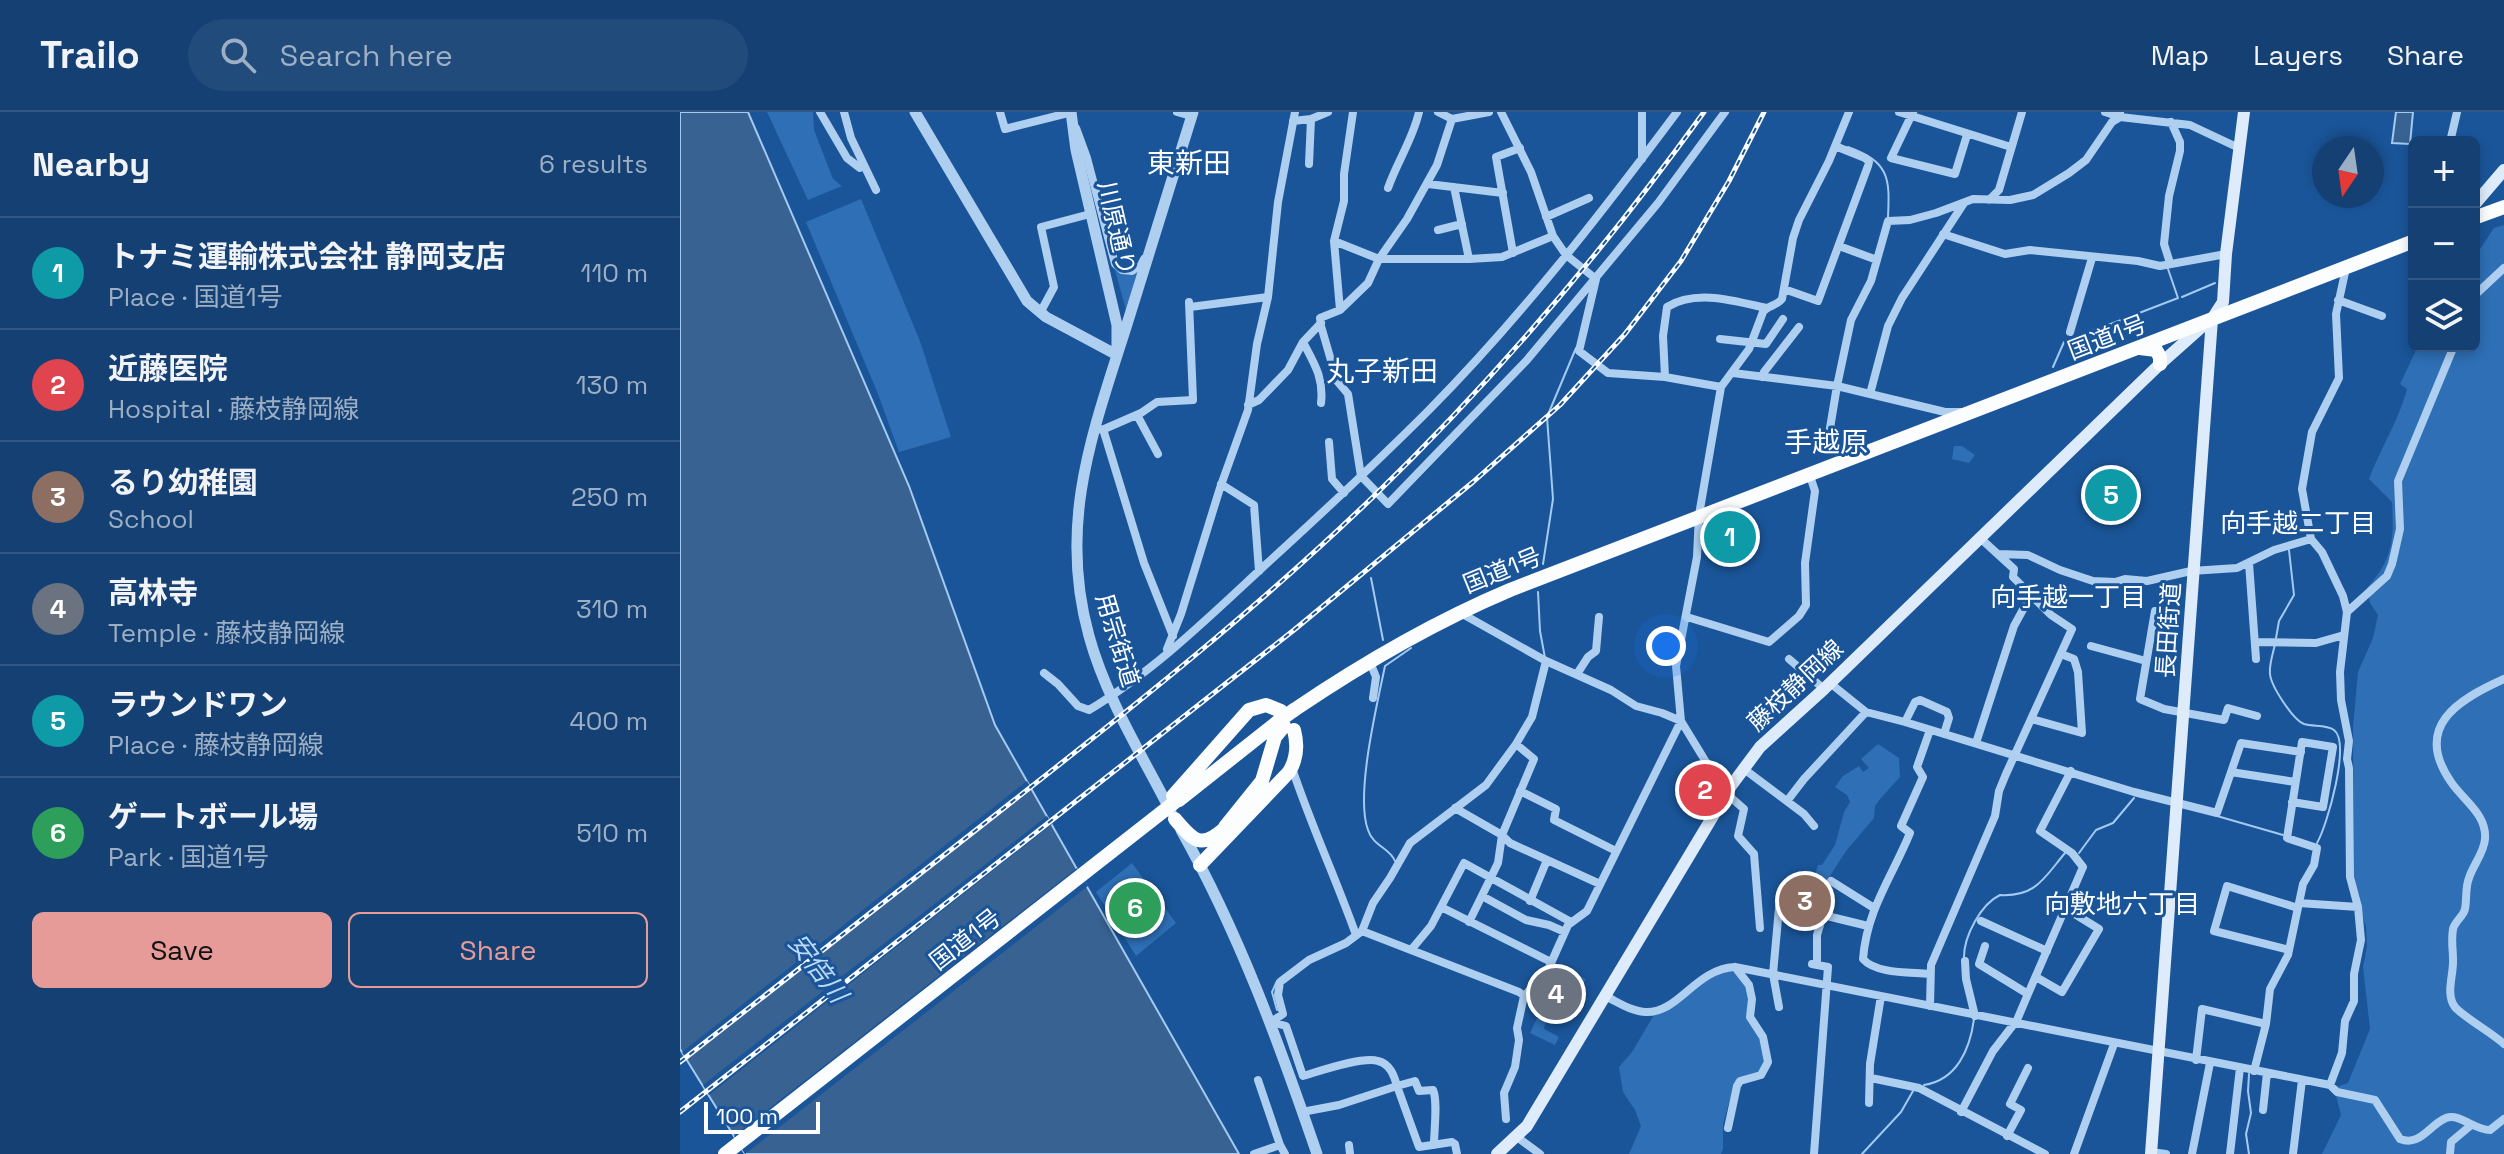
<!DOCTYPE html>
<meta charset="utf-8">
<style>
body{margin:0;font-family:"Space Grotesk","Noto Sans JP",sans-serif;background:#214b7b;color:#f1f3f6}
.controls{position:absolute;right:24px;top:24px;display:grid;overflow:hidden;border-radius:12px;box-shadow:0 4px 12px #0003}
.controls button{width:72px;height:72px;display:grid;place-items:center;padding:0;border:0;border-bottom:2px solid #335985;background:#144073;color:#f1f3f6;font:40px sans-serif}
.compass{position:absolute;left:1632px;top:24px;width:72px;height:72px;border-radius:50%;background:#144073;box-shadow:0 4px 12px #0003;rotate:193deg}
.scale{position:absolute;left:24px;bottom:20px;width:116px;box-sizing:border-box;padding-left:8px;border:4px solid #fff;border-top:0;font-size:22px;line-height:28px;white-space:nowrap;color:#fff;-webkit-text-stroke:6px #1a5599;paint-order:stroke}
.you{position:absolute;left:986px;top:534px;width:28px;height:28px;margin:-20px;border:6px solid #fff;border-radius:50%;background:#1a73e8;box-shadow:0 0 0 12px #1a73e833}
.badge{display:grid;place-items:center;width:52px;height:52px;border-radius:50%;background:#e69b98;color:#fff;font-size:26px;font-weight:700}
.pin{position:absolute;translate:-50% -50%;border:4px solid #fff;box-shadow:0 2px 8px #0006}
.list{margin:0;padding:0;list-style:none}
h2{display:flex;justify-content:space-between;align-items:center;height:104px;margin:0;padding:0 32px;font-size:34px}
h2 small{font-size:26px;font-weight:400;color:#9dafc4}
.list li{display:grid;grid-template-columns:52px 1fr auto;gap:24px;align-items:center;box-sizing:border-box;height:112px;padding:0 32px;border-top:2px solid #335985}
.list b{display:block;font-size:30px;white-space:nowrap}
.list p{margin:0;font-size:26px;white-space:nowrap;color:#9dafc4}
.list em{font-size:26px;font-style:normal;color:#9dafc4}
.actions{display:flex;gap:16px;padding:24px 32px}
.actions a{flex:1;padding:18px 0;border:2px solid #e69b98;border-radius:12px;text-align:center;font-size:28px;color:#e69b98}
.actions .main{background:#e69b98;color:#111}
.icon{flex:none;width:44px;height:44px;fill:none;stroke:currentColor;stroke-width:2;stroke-linecap:round;stroke-linejoin:round}
.map{position:relative;flex:none;width:1824px;height:1042px;overflow:hidden}
header{display:flex;align-items:center;gap:48px;box-sizing:border-box;height:112px;padding:0 40px;background:#144073;border-bottom:2px solid #335985}
header strong{font-size:38px}
nav{display:flex;gap:44px;margin-inline-start:auto;font-size:28px}
.search{width:560px;height:72px;background:#214b7b;display:flex;align-items:center;gap:20px;box-sizing:border-box;padding:0 28px;border-radius:44px;color:#9dafc4;font-size:30px}
main{display:flex}
aside{flex:1;background:#144073}
.map>svg:first-child{display:block}
</style>
<header>
<strong>Trailo</strong>
<div class="search"><svg class="icon" aria-label="search" viewBox="0 0 24 24"><circle cx="10" cy="10" r="6"/><path d="M15 15l6 6"/></svg>Search here</div>
<nav><a>Map</a><a>Layers</a><a>Share</a></nav>
</header>
<main>
<aside>
<h2>Nearby<small>6 results</small></h2>
<ul class="list">
<li><span class="badge" style="background:#0f9aa8">1</span><div><b>トナミ運輸株式会社 静岡支店</b><p>Place · 国道1号</p></div><em>110 m</em></li>
<li><span class="badge" style="background:#e0444e">2</span><div><b>近藤医院</b><p>Hospital · 藤枝静岡線</p></div><em>130 m</em></li>
<li><span class="badge" style="background:#8d6e63">3</span><div><b>るり幼稚園</b><p>School</p></div><em>250 m</em></li>
<li><span class="badge" style="background:#6b7280">4</span><div><b>高林寺</b><p>Temple · 藤枝静岡線</p></div><em>310 m</em></li>
<li><span class="badge" style="background:#0f9aa8">5</span><div><b>ラウンドワン</b><p>Place · 藤枝静岡線</p></div><em>400 m</em></li>
<li><span class="badge" style="background:#2e9e5b">6</span><div><b>ゲートボール場</b><p>Park · 国道1号</p></div><em>510 m</em></li>
</ul>
<div class="actions"><a class="main">Save</a><a>Share</a></div>
</aside>
<div class="map">
<svg width="1824" height="1042" viewBox="0 0 1824 1042">
<rect width="100%" height="100%" fill="#1a5599"/>
<!-- green -->
<path fill="#2e6fb6" d="M87,0H133L134,18L153,67L162,74L128,88Z
M181,87L240,229L271,325L219,340L198,282L126,110Z
M1824,113V1042H1642L1661,1003L1654,976L1668,971L1690,917L1683,855L1687,834L1686,815L1674,774L1673,615L1678,560L1693,526L1698,503L1690,491L1687,476C1713,447 1714,428 1712,390L1689,367C1700,337 1719,308 1727,277L1720,272L1738,234H1794V146L1814,116Z
M435,158L449,163L460,159L447,202Z
M1274,334H1282L1295,343L1289,351L1272,347Z
M1198,632L1219,646L1220,665L1200,687L1195,694L1194,706L1166,739L1148,767L1140,771H1133L1138,753H1142L1155,733L1164,700L1170,690L1167,683L1155,675L1163,664L1179,654L1183,660L1189,656L1181,647Z
M452,751L496,811L456,844L416,780Z
M875,851L906,867L900,877L877,865L868,878L858,874Z
M1049,858L1060,863L1067,878L1085,950L1080,959L1054,973L1043,1012V1037L1041,1042H949L961,1014L955,998L943,980L939,955L952,940L974,903L1030,864Z
M857,906L866,910L864,917L879,925L875,933L850,921Z"/>
<!-- water -->
<path fill="#376292" stroke="#a3caf2" stroke-width="2" d="M0,0H68L229,374L315,613L559,1042H65L0,937Z
M1716,0H1733L1730,32L1712,31Z"/>
<!-- pier -->
<path fill="#1a5599" d="M347,669L351,676L6,947L2,940Z
M367,704L372,712L29,983L23,973Z
M397,756L408,774L65,1042L54,1024Z"/>
<g fill="none" stroke-linecap="round" stroke-linejoin="round">
<!-- stream -->
<path stroke="#a3caf2" stroke-width="2" d="M1168,35C1209,50 1210,65 1208,105
M1502,185L1535,171
M1373,255L1384,230L1498,186L1488,157
M863,452L873,387L867,305L896,236
M691,466L703,528
M858,480L860,519L865,546
M1596,526L1599,509L1614,483L1609,438
M1595,532C1593,542 1589,552 1590,562C1591,574 1613,608 1624,612C1633,615 1646,612 1654,618C1671,631 1647,714 1637,731
M1537,704L1603,723
M1399,741L1416,718L1433,711L1454,686
M715,749C710,736 693,734 688,718C675,683 697,593 705,554L731,536
M1284,845C1284,824 1301,792 1320,783C1356,785 1364,766 1385,741
M597,898L592,880L597,869
M1569,962L1568,979L1571,1001L1566,1022L1569,1042
M1244,973C1277,968 1290,937 1294,907
M1182,1042L1221,1000L1233,979"/>
<!-- minor -->
<path stroke="#afcff1" stroke-width="8" d="M140,0L167,46L180,56L184,54
M164,0L171,26L196,78
M320,0L325,17L392,0
M497,0L511,4
M673,0L664,62V89L654,129L660,198L688,171L699,147L727,107L757,53L772,7
M758,0L772,7L809,0
M821,0L851,60L873,124L886,143L916,167L899,239L928,261L985,265L1041,275
M1219,0L1331,35
M1233,0L1211,46L1275,62L1287,23
M1425,0L1440,5L1510,13L1559,36
M613,9L631,7L648,0
M396,16L407,46L435,152L442,158L452,159L461,153L464,147
M1770,30L1777,0
M962,47V0
M629,52L631,7
M748,72L823,81
M774,75L789,147L822,145L873,124
M708,76C717,50 733,27 739,0
M1309,88L1319,78L1342,0
M866,105L909,86
M758,118L782,112
M1263,122L1325,142L1350,138L1458,149L1480,154L1546,142
M654,129L699,147H789
M1159,134L1197,148
M833,141L816,45L840,36
M1490,151L1484,132L1489,84L1500,39V30L1491,10
M1104,177L1138,189L1188,54L1189,50L1185,46L1155,34
M1794,184L1824,156
M1658,188L1702,204
M510,195L588,185
M660,198L640,206L641,214L657,269L668,282L681,364L708,392L847,248L978,91L1045,0
M360,201L374,175L361,115L410,102
M1390,220L1412,146
M1040,227L1086,232L1103,207
M623,230C634,251 644,266 641,291
M1053,261L1157,274L1190,282L1208,214L1222,186L1284,91
M985,265L983,224L987,195C1016,177 1055,189 1086,196
M1082,265L1084,260L1119,215
M1190,282L1265,300H1281
M568,293L579,288L608,258L623,230L641,211
M457,303L478,342
M423,317L464,451L493,524
M422,318L461,301L477,290L513,288L509,190
M649,330L652,367L664,381
M1146,340L1157,274L1171,208L1191,169L1208,109L1230,108L1256,101L1293,87L1330,88L1353,83L1389,61L1406,48L1432,10L1440,5V0
M541,372L574,393L579,459
M1319,442L1348,443L1380,458L1413,469L1435,470L1445,467L1467,469L1511,459L1557,456L1594,438L1631,427
M1569,451L1576,547
M1475,499L1460,587L1484,597L1544,608L1548,596L1577,604
M1667,500L1707,464L1712,452L1720,417L1718,369L1774,234
M1007,505L1089,530L1119,504L1126,493L1125,451L1135,379L1129,361
M1575,530L1636,531L1664,523
M1411,534L1466,549
M487,537L501,502L540,376L568,298L577,232L588,185L598,90L615,0
M1109,547L1144,577
M692,555L696,565L693,586
M364,561L378,572L398,594L409,598C473,560 528,506 582,456C639,404 695,352 749,298C840,206 920,103 997,0
M897,562L908,545L916,539L919,505
M1824,567C1777,588 1733,615 1771,670C1783,688 1807,702 1805,727C1804,741 1793,753 1789,766C1785,776 1787,786 1785,797C1783,805 1775,809 1773,817C1771,829 1773,837 1773,847C1774,862 1765,882 1775,895C1782,904 1812,921 1824,932
M1150,571L1186,600L1225,610L1454,680L1537,701L1561,631L1621,640
M1352,607L1402,621L1398,560L1394,547L1381,542
M1225,610L1235,590L1240,588L1267,600L1269,606L1264,622
M1296,631L1334,514L1351,483
M612,656C631,713 656,767 676,823
M1064,657L1124,702L1134,714
M1551,660L1615,670
M1052,673L1026,650L1001,609L996,554L1017,445L1019,403L1041,275L1069,237L1083,200C1088,193 1097,194 1102,187L1113,126L1119,108L1149,49L1169,0
M840,679L876,697L874,708L936,739
M1047,682L1064,697L1058,724L1074,742L1080,816
M1107,689L1124,667L1186,600
M775,696L822,723L830,731L920,772
M1151,769L1194,796
M802,784L846,808L869,813L885,820
M850,789L867,748
M1619,791L1678,795
M761,795L871,850
M1301,809L1367,839
M789,810L818,751L822,723L854,647L836,632
M682,819L839,880L844,884
M731,838L751,814L784,751L891,810
M1609,838L1534,819L1547,774L1618,796
M1285,849L1286,867L1295,904
M1132,852L1148,855L1134,1042
M1137,852V823L1143,803L1188,814
M1249,862C1230,860 1196,862 1183,847C1187,797 1212,765 1230,721L1221,714L1243,665L1237,655L1250,618
M1356,865L1382,880L1419,817L1385,796
M1348,882L1403,755L1392,741L1360,719L1391,659
M925,884C938,890 952,900 966,900C999,901 1015,857 1055,855L1650,973L1662,941L1665,909L1674,889V862L1681,828L1678,795L1670,765L1669,656L1667,647L1669,629L1661,588L1660,560L1667,500L1663,484L1642,440L1631,427L1622,377L1632,320L1659,266L1656,202L1666,156
M1250,894L1251,853L1315,704L1319,679L1326,662L1392,517L1371,503L1333,465L1334,457L1299,425
M1099,895L1093,862L1099,796
M591,910L603,902L598,883L600,870L629,848L666,831L682,819L693,791L710,766L730,731L806,673L836,632L852,605L866,549L779,500
M591,910L606,914L623,964C640,959 683,944 698,949C710,952 714,963 717,974L659,993L622,1000
M1516,948L1522,897L1586,912
M1574,959L1586,912L1590,877L1608,843L1623,772L1634,753L1637,736L1607,726L1622,630L1653,635L1643,695L1612,690
M1191,966L1239,976L1365,1042
M578,968L600,1033
M1650,973L1657,980L1695,988L1720,1027C1740,1035 1749,1013 1766,1006C1780,1001 1794,1018 1810,1018L1824,1007
M1189,991L1190,952L1201,884
M1583,998L1587,961
M1281,1000L1313,939L1337,908L1348,882L1299,852L1305,834
M826,1007L824,981L835,955L839,928L837,916L844,884L867,860L888,813L907,799L1001,609L982,601L956,594L931,578L866,549
M1048,1016L1057,974L1060,969L1081,963L1088,950L1083,925L1070,905L1072,887L1069,873L1055,855
M1327,1024L1341,998L1330,992L1348,956
M837,1025L860,1042
M669,1033L670,1042
M754,1033C754,1018 758,989 753,978L739,979L735,969L717,974L739,1035L772,1030L775,1032L777,1042
M1471,1040L1486,1042
M574,1042L600,1033L605,1042
M1394,1042L1434,932
M1512,1042L1530,951
M1550,1042L1560,956
M1613,1042L1622,968
M1770,1042L1771,1030L1790,1014"/>
<!-- tertiary -->
<path stroke="#afcff1" stroke-width="11" d="M235,0L347,189L366,205L437,243V213L396,38L391,0
M491,700C462,643 426,586 409,524C377,409 414,317 448,209C469,140 491,70 513,0
M501,718C559,821 599,931 637,1042"/>
<!-- secondary -->
<path stroke="#deebfb" stroke-width="12" d="M1794,93L1824,58
M817,1042L847,1014L1051,674L1080,635L1144,577L1480,252L1525,212
M1471,1042L1532,207L1543,190L1546,142L1564,0"/>
<!-- trunk -->
<path stroke="#fcfdff" stroke-width="14" d="M1794,106L1824,95
M1460,236L1476,238L1480,245V252
M614,598C682,552 754,510 830,478L1734,129
M493,684L569,598L586,593L601,599
M499,688L600,608
M495,707C513,728 520,738 544,717
M545,715L582,669L595,625L604,614
M520,753L609,660C617,647 618,633 614,618"/>
<!-- rail casing -->
<g stroke="#fff" stroke-width="5">
<path id="rail" d="M0,950C111,863 222,776 333,689C457,592 580,494 694,384C815,267 925,137 1024,0
M0,1000L614,518L793,370L880,293L945,222L1001,149L1049,69L1084,0"/>
</g>
<!-- rail -->
<use href="#rail" stroke="#1a5599" stroke-width="2" stroke-dasharray="6" stroke-linecap="butt"/>
<!-- trunk-bridge -->
<path stroke="#fcfdff" stroke-width="14" d="M600,608L614,598
M45,1042L495,690"/>
</g>
<g text-anchor="middle" dominant-baseline="central" stroke-width="6" stroke-linejoin="round" paint-order="stroke">
<!-- street labels -->
<g font-size="24" fill="#fff" stroke="#1a5599">
<text transform="translate(437 116) rotate(77)">川原通り</text>
<text transform="translate(1427 225) rotate(-21)">国道1号</text>
<text transform="translate(822 458) rotate(-22)">国道1号</text>
<text transform="translate(1488 518) rotate(-86)">長田街道</text>
<text transform="translate(438 528) rotate(73)">用宗街道</text>
<text transform="translate(1115 573) rotate(-43)">藤枝静岡線</text>
<text transform="translate(285 827) rotate(-38)">国道1号</text>
</g>
<!-- neighbourhood labels -->
<g font-size="26" fill="#fff" stroke="#1a5599">
<text x="1618" y="411">向手越二丁目</text>
<text x="1388" y="485">向手越一丁目</text>
<text x="1442" y="792">向敷地六丁目</text>
</g>
<!-- water labels -->
<g font-size="26" font-style="italic" fill="#bcd9f7" stroke="#1a5599">
<text transform="translate(138 856) rotate(53)">安倍川</text>
</g>
<!-- quarter labels -->
<g font-size="28" fill="#fff" stroke="#1a5599">
<text x="509" y="51">東新田</text>
<text x="702" y="259">丸子新田</text>
<text x="1146" y="330">手越原</text>
</g>
</g>
</svg>
<div class="controls">
<button>+</button>
<button>−</button>
<button><svg class="icon" aria-label="layers" viewBox="0 0 24 24"><path d="M12 4l9 5-9 5-9-5zM3 14l9 5 9-5"/></svg></button>
</div>
<svg class="compass" viewBox="-18 -18 36 36"><path d="M0-13l5 13h-10z" fill="#e53935"/><path d="M0 13l5-13h-10z" fill="#9dafc4"/></svg>
<div class="scale">100 m</div>
<div class="you"></div>
<div class="pin badge" style="left:1050px;top:425px;background:#0f9aa8">1</div>
<div class="pin badge" style="left:1025px;top:678px;background:#e0444e">2</div>
<div class="pin badge" style="left:1125px;top:789px;background:#8d6e63">3</div>
<div class="pin badge" style="left:876px;top:882px;background:#6b7280">4</div>
<div class="pin badge" style="left:1431px;top:383px;background:#0f9aa8">5</div>
<div class="pin badge" style="left:455px;top:796px;background:#2e9e5b">6</div>
</div>
</main>
